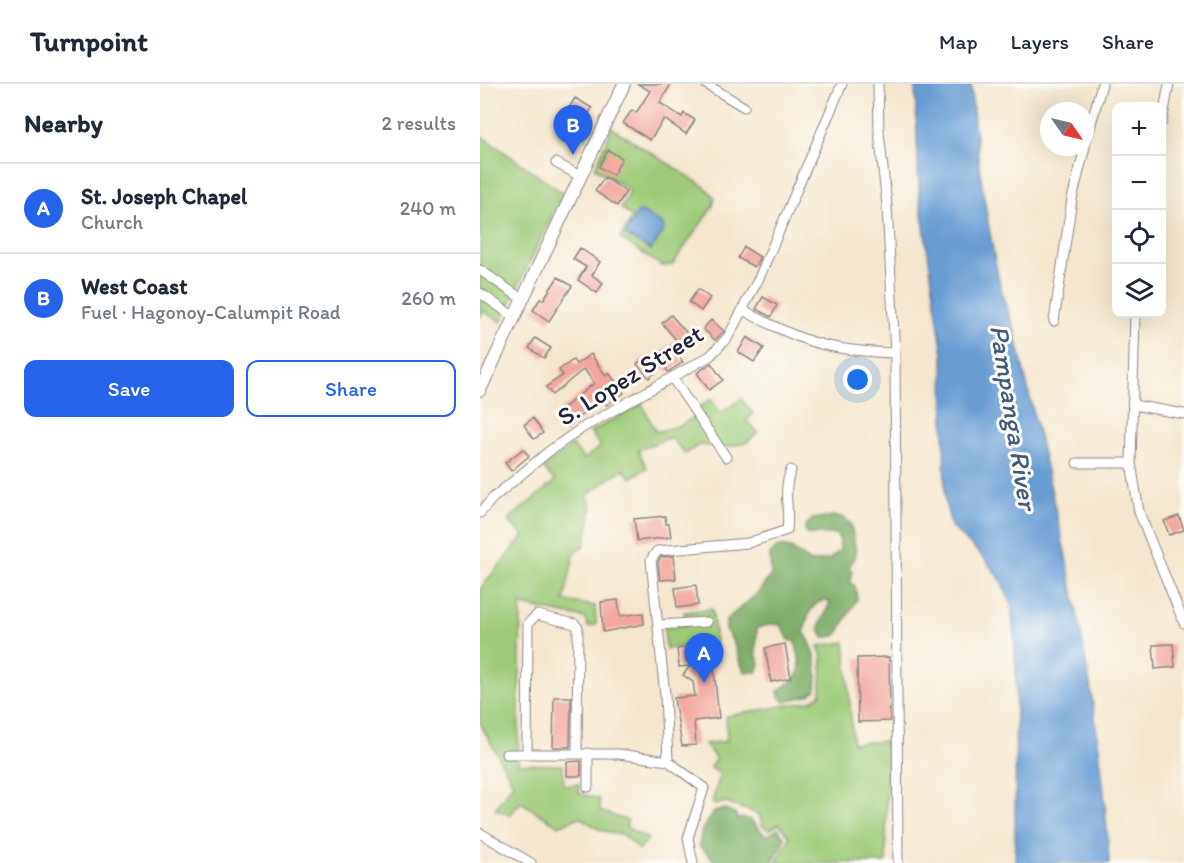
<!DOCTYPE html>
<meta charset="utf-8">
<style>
body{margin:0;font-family:Itim,sans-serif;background:#f2f2f3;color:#1f2937}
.controls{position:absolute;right:18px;top:18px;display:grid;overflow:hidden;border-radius:12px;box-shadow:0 6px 24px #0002}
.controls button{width:54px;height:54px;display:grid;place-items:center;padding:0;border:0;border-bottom:2px solid #e0e1e3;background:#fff;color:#1f2937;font:30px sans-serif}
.compass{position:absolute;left:560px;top:18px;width:54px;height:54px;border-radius:50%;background:#fff;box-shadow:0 6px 24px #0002;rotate:124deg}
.you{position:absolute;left:378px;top:296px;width:21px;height:21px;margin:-15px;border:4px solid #fff;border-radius:50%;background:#1a73e8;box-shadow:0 0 0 9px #1a73e833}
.badge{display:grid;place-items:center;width:39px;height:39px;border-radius:50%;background:#2563eb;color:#fff;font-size:20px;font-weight:700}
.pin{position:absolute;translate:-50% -50px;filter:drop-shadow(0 2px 3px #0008)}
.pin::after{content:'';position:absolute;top:32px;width:21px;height:18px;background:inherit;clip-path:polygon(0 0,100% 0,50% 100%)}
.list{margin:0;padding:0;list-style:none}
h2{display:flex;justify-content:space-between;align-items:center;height:78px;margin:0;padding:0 24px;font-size:26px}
h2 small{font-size:20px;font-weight:400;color:#747a83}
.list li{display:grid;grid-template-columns:39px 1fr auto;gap:18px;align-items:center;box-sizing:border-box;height:90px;padding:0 24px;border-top:2px solid #e0e1e3}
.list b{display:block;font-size:22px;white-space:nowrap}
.list p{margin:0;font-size:20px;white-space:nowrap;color:#747a83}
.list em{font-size:20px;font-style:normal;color:#747a83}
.actions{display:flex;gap:12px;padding:18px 24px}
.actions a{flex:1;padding:14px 0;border:2px solid #2563eb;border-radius:12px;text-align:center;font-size:21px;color:#2563eb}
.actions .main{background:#2563eb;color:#fff}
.icon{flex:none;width:33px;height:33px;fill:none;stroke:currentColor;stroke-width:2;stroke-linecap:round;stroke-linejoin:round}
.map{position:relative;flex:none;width:704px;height:779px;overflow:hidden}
header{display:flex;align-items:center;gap:36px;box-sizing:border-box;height:84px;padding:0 30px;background:#fff;border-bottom:2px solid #e0e1e3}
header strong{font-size:28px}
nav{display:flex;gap:33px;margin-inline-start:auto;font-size:21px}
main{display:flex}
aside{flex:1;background:#fff}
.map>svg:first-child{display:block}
</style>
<header>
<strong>Turnpoint</strong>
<nav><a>Map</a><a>Layers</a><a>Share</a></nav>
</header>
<main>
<aside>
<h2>Nearby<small>2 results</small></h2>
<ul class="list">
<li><span class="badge">A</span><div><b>St. Joseph Chapel</b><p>Church</p></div><em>240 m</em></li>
<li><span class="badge">B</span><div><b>West Coast</b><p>Fuel · Hagonoy-Calumpit Road</p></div><em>260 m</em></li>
</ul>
<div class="actions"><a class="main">Save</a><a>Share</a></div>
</aside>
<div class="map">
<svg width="704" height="779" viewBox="0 0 704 779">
<rect width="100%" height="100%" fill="#fdfcf7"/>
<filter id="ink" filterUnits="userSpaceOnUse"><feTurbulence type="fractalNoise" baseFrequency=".0167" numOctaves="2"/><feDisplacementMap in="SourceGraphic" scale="12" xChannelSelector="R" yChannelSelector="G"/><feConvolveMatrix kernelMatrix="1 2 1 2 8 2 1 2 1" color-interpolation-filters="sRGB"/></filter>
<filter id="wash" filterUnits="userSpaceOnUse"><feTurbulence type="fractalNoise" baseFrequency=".008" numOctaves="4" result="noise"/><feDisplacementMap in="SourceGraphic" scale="24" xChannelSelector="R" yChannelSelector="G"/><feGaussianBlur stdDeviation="1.35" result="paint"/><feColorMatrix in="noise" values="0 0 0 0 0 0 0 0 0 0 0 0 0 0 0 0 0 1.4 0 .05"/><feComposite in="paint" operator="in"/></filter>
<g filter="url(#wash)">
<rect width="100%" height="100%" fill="#f4e6ce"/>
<!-- green -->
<path fill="#9eca77" stroke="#607659" stroke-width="1.5" d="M132,44L225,103L235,114L233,122L192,181L182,182L140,154L152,133L141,124L150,109L149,106L115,84Z
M0,51L83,109L21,238L3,227L0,234Z
M231,315L241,329L261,315L273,330L266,337L278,348L266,359L247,363L219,361L205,370L191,353L158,366L167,384L151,394L143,385L107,411L112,423L105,461L95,467L84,517L115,522L116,541L108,543L105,534L41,521L38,680L83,681L84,702L99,700V709L119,715L120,727L148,737L146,743L168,755L160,766L141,749L139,751L121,746L99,733L79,742L41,718L30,731L15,725L33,699L0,639V505L44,452L28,436L75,397L63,384L92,361L104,375L121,362L110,348L162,320L176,348L201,341L218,331L217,325Z
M232,525L237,566L218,568L216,561L186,565L184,544L206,541L204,528Z
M365,558L373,659L407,657L406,779H296L310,753L299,740L289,746L282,741L280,731C268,725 257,724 245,718L235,721L232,719L240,690L230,683L236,675L225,660L247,657L246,632L331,617L341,610L342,572L338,562Z"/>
<!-- forest -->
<path fill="#7eae68" stroke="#506852" stroke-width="1.5" d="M353,432L362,433L371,440L376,469L369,484L373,487L370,499L375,502L377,515L357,551L344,554L339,543L350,519L346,516C330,518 327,534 324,548C337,568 338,582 336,606L329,611L305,618L299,612L298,607C322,591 324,586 315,558L309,556L301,541L292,540L277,544L276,570L280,580L277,588H265C256,575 257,558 246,547V536L278,509L291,491L290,471L298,462L311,464L331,478L350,475L360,466V456L356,450H326L325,442L333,435Z
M245,725L256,730V735C275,731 274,744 287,752L298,745L305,754L292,779H237L219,762L222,746L234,728Z"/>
<!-- water -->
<path fill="#679dd4" stroke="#446088" stroke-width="1.5" d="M435,0H491C495,67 506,132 519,197C523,215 531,232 535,249C575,424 621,599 629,779H535L536,580L531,519L520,495L504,474L471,442L465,416L463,271L439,109Z
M162,128L183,141L184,146L171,166L145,151L157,129Z"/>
<g id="blocks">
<!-- building -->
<path fill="#f1a59c" d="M158,0H191L180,19L202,33L204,29L215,36L206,50L184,35L170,56L143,39L152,26L156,29L170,7Z
M95,14L112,24L102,42L84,32Z
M128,66L142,74L133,91L119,83Z
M125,93L146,108L137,122L115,107Z
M264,163L280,173L274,183L258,174Z
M100,164L120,178L112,191L123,199L117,209L98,196L106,183L93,175Z
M78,193L92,202L69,237L53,226L60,215L63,216Z
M218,205L230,214L221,227L209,218Z
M283,213L297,221L291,233L276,225Z
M191,231L213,256L197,270L203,278L188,288L184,281L169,294L157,280L166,272L170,276L197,257L182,239Z
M231,236L244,247L235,256L223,245Z
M267,253L284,264L274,278L258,268Z
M55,254L71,264L64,274L49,264Z
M111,270L126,292L129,289L144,309L127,321L121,314L88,343L79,328L114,299L104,285L72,311L66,303L83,291L79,286L93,276L96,280Z
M231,279L243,296L229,306L217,289Z
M53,334L63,349L54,355L44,341Z
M43,365L49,372L31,387L25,379Z
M185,432L186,440H189L191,453L157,457L154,435Z
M699,432L704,446L689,451L684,437Z
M194,472L196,495L180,496L178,478L181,473Z
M216,501L218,521L197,524L195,504Z
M138,516L140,532L163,529L164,540L123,548L121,518Z
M305,560L311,594L291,598L285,564Z
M693,560L695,583L675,585L673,561Z
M215,562L219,587L234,586L239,634L214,637L216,661L202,662L194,614L215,612L213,598L203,591L210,582L199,583L197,565Z
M409,573L410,637L378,638L377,574Z
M74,613H91L90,663H73Z
M101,677V692H87V678Z"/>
</g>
</g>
<g filter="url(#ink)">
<use href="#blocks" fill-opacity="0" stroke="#8b8484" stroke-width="1.5"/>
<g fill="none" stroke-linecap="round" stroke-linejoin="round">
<!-- minor casing -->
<g stroke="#8b8484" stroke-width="11">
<path id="minor" d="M226,0L264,23
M398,0L399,48L407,122L415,271L418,779
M682,38L689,0
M605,61L622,0
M76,79L100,92
M0,186L42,215
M0,209L34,233
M263,226C321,258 348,267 415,269
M655,230L651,379L659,428L704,539
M574,237L592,115L605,63
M193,295L246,373
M653,321L704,330
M597,379H651
M0,429L13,414L68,368L102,344L230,272L248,253L279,194L362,0
M178,541L227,538
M47,669L48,539L57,531L95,540L98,544L97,669
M26,670H139L188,677
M108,703V669
M0,749L51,779
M213,779L208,754L224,704L188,677L185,611L171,476L177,467L268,459L307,446C310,423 302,408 311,386"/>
</g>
<!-- major casing -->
<g stroke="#8b8484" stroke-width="14">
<path id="major" d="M0,306L144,0"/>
</g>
<!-- minor -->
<use href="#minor" stroke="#fff" stroke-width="9"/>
<!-- major -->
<use href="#major" stroke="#fff" stroke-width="12"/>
</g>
</g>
<g text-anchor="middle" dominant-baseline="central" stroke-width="6" stroke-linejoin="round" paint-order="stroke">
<!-- street labels -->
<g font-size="26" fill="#22223b" stroke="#fdfcf7">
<text transform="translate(150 291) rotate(-32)">S. Lopez Street</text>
</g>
<!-- water labels -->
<g font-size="27" font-style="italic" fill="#415980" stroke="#fdfcf7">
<text transform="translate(534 333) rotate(81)">Pampanga River</text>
</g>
</g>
</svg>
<div class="controls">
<button>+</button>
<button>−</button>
<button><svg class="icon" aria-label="locate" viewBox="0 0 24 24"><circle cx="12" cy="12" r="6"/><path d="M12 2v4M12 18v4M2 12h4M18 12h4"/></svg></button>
<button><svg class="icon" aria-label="layers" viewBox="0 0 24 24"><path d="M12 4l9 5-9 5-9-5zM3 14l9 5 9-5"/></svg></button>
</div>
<svg class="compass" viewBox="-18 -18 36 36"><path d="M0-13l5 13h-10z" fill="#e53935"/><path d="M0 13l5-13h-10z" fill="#747a83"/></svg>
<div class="you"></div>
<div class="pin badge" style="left:224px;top:599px">A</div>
<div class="pin badge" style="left:93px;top:71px">B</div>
</div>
</main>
